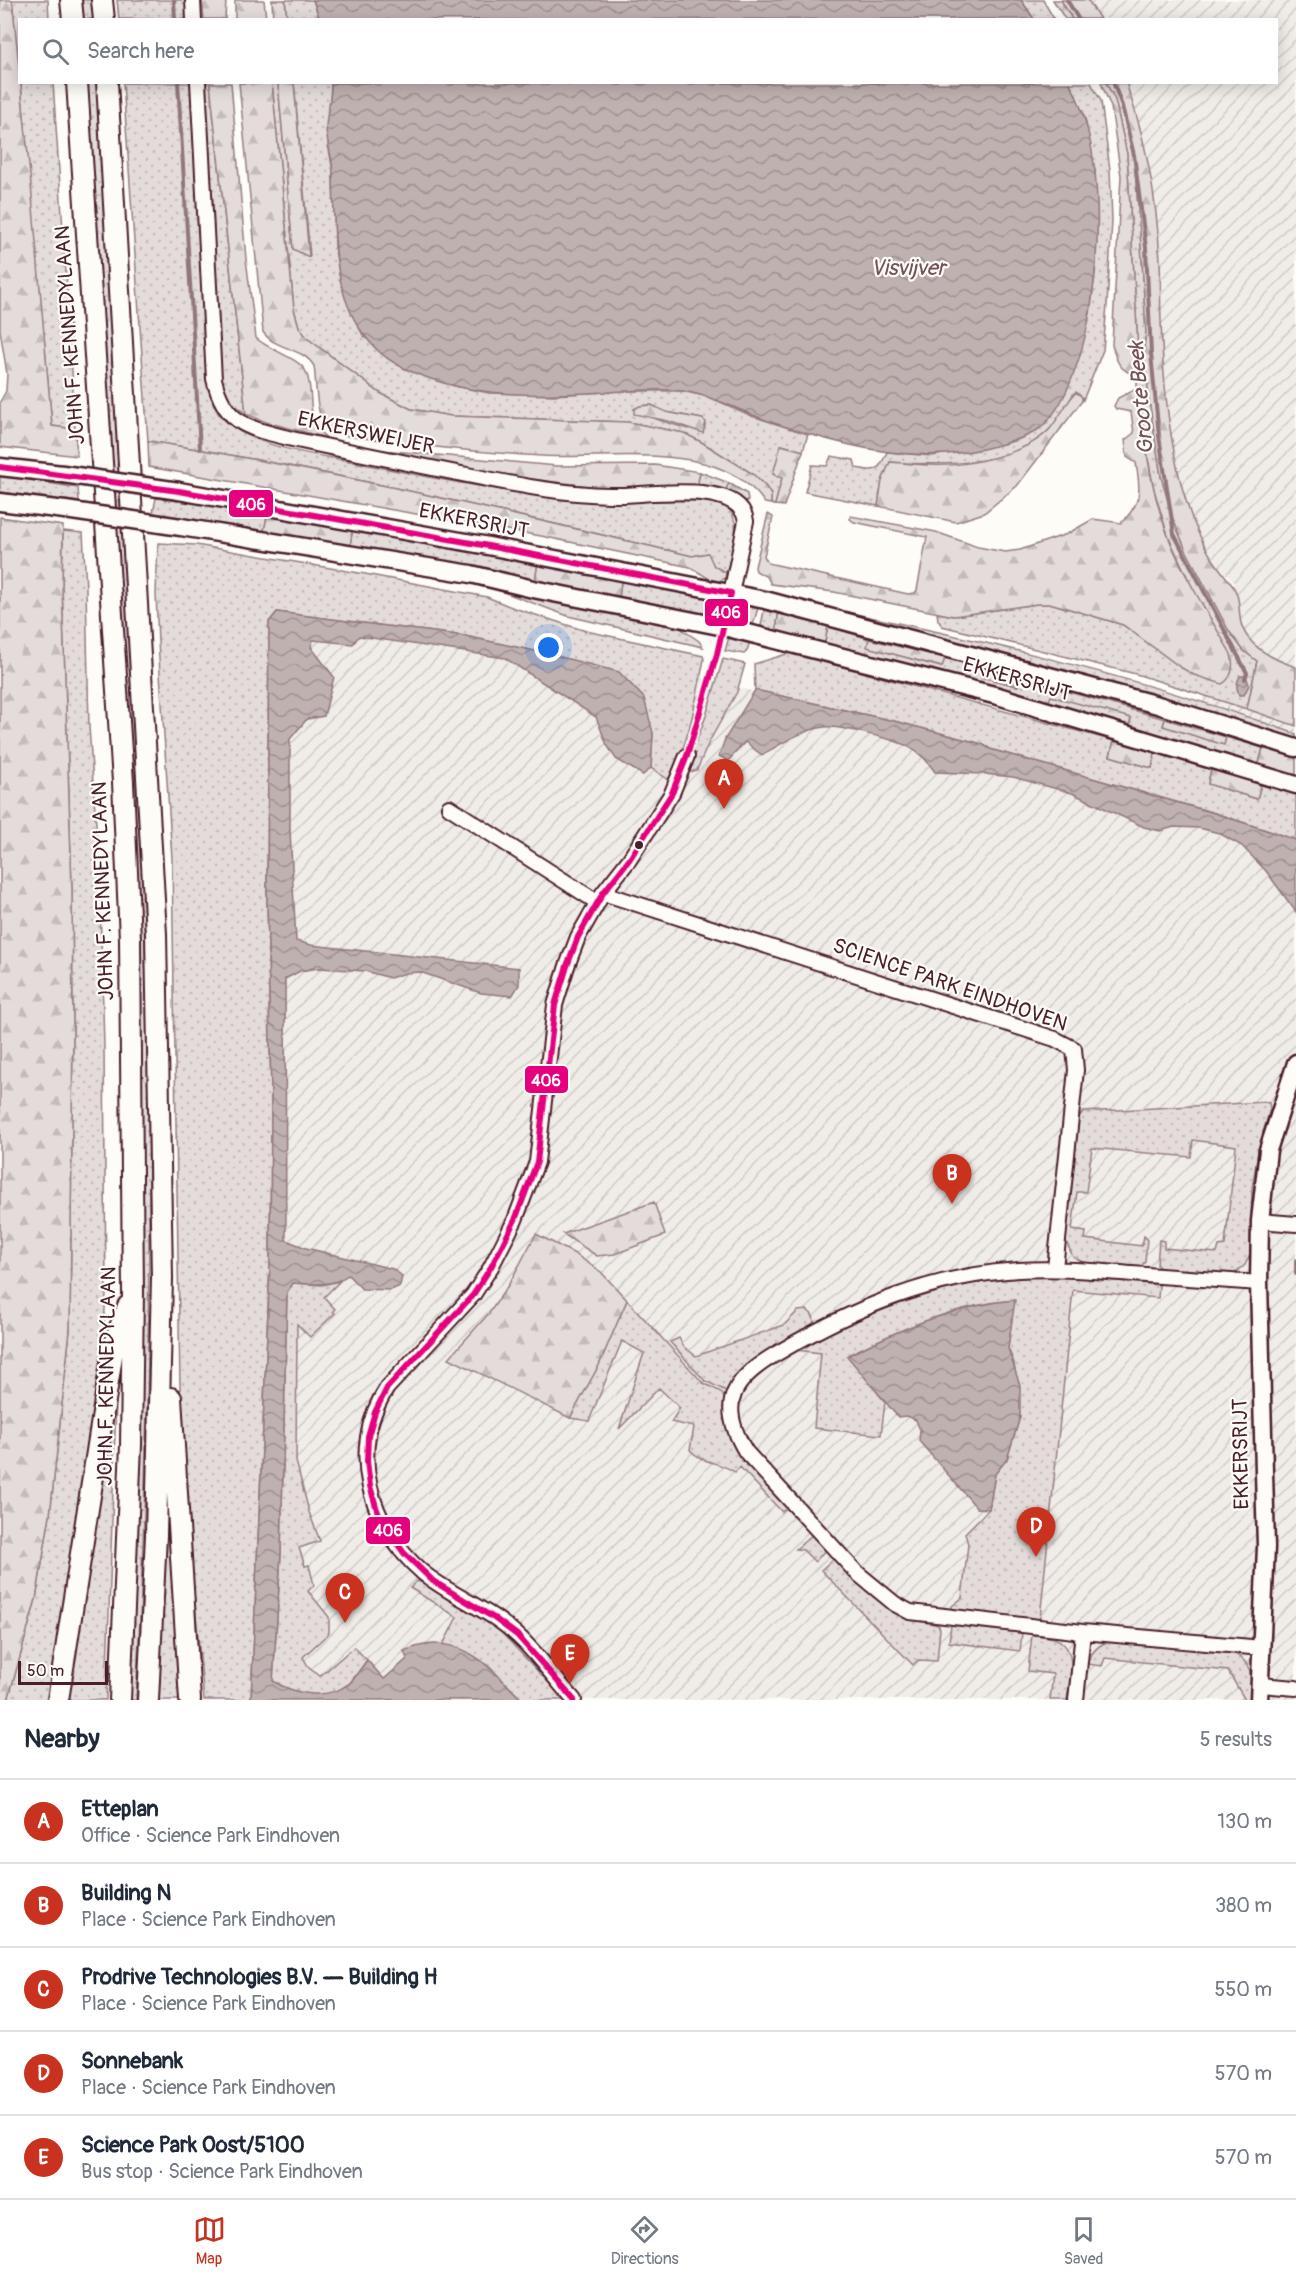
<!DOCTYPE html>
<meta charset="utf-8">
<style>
body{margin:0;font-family:Pangolin,sans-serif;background:#f6f6f7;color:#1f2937}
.scale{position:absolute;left:18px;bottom:15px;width:90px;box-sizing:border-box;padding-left:6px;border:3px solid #4a1f2b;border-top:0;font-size:16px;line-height:21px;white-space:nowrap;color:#4a1f2b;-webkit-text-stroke:4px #fdfcf7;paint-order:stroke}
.you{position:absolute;left:549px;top:648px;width:21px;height:21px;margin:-15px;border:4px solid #fff;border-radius:50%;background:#1a73e8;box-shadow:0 0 0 9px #1a73e833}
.badge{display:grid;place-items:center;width:39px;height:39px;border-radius:50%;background:#c8321e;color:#fff;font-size:20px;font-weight:700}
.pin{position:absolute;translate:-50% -50px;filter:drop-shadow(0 2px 3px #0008)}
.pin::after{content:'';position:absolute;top:32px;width:21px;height:18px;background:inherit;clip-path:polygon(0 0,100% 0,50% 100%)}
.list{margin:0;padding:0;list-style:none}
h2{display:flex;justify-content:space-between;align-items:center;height:78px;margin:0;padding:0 24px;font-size:26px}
h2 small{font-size:20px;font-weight:400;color:#747a83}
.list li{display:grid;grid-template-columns:39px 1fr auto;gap:18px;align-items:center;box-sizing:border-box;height:84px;padding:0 24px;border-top:2px solid #e0e1e3}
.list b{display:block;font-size:22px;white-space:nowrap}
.list p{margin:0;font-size:20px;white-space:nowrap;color:#747a83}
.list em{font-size:20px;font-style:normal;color:#747a83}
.icon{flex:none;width:33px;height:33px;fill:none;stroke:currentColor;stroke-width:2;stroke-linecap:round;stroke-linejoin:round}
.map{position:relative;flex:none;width:1296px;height:1700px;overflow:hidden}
.search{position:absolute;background:#fff;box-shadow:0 3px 15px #0003;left:18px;right:18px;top:18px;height:66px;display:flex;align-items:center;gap:15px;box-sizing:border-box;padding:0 21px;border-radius:0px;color:#747a83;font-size:22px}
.sheet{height:498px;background:#fff}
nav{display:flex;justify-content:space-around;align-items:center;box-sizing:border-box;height:84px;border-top:2px solid #e0e1e3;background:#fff;font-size:16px;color:#747a83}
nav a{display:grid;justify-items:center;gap:3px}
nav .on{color:#c8321e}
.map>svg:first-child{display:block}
</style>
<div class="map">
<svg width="1296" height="1700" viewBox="0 0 1296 1700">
<defs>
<pattern id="industrial-furrows" width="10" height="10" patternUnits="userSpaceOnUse" patternTransform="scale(1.5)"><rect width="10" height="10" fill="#f0ece8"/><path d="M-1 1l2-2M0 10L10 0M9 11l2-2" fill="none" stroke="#cfcac7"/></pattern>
<pattern id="grass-dots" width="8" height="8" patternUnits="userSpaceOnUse" patternTransform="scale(1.5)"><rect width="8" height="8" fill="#e3dcda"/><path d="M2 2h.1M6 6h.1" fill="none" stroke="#c4bcbb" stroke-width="1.8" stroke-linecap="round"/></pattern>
<pattern id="forest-firs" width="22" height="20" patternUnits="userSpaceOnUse" patternTransform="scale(1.5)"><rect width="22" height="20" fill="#e3dcda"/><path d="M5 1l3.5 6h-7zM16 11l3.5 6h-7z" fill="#c4bcbb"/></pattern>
<pattern id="water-waves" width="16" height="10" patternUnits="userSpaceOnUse" patternTransform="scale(1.5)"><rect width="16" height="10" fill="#c0b1b1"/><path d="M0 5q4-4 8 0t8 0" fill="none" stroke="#9e8f90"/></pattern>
</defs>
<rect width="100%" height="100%" fill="#fdfcf7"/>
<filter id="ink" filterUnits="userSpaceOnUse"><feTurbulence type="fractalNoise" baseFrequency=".0167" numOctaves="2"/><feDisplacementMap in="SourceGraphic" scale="12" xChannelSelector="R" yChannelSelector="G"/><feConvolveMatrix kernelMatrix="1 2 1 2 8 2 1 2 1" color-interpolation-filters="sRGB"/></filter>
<g filter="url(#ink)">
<!-- industrial -->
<path fill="url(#industrial-furrows)" d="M1088,0H1296V1700H235L241,655L257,555L747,690L1180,790L1234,582L1164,507L1155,302L1124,83L1276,82V20L1100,19Z"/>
<!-- grass -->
<path fill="url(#grass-dots)" stroke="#967e82" stroke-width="1.5" fill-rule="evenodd" d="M12,0H48L49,19L20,20L19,71Z
M79,0H92L94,19H80Z
M117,0H187L188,19H119Z
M285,0H313L320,19H287Z
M1021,0H1043L1054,19H1034Z
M1061,0H1068L1079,19H1072Z
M21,83H53L70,332L75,429L52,426Z
M85,83H98C113,342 131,602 142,862C153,1141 151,1421 136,1700H128L139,1344Z
M123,83H191L209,375C211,390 211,407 222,418C254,449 316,454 359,463C440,480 523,496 606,501C629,503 715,495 728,508C743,524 732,554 726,573L714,566L707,553L692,556C512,514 331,470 148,441Z
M203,83H210L246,414L229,400L221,382Z
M272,83H278L293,249L310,256L294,83H331L328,144L333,171L335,250L340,279L356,322L363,335L390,360L455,386L489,393L554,395L620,391H682L709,397L752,416L808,434L803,451L782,445L773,474L782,478L775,505L771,504V495L766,487L753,474L703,443L684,433L628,422L451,416L411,409L380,393L307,338L299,327L294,309ZM651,405L666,412L702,419L688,429L659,420L634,409L640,406Z
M1070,83H1091L1101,101L1110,170L1112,221L1107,305L1103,350L1083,400L1082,397L1074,393C1067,405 1059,420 1048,431C1011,467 938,466 890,462L882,481L878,506L805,492L812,465L827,466L831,456L854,460L856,468C877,472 878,472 887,452L932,456L1007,443L1023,437L1042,425L1068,387L1090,314L1096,265L1095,171L1085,118Z
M1106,83H1113L1122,106L1134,155L1142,258L1146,333L1144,349L1149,399L1161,476L1173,519L1186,550L1229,631L1244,651L1257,661L1247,709L1136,674L942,626L938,620L937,613L954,616L1037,604H1053L1123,625L1194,675L1192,587L1168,536L1154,490L1144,437L1137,390V329L1127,155L1115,100Z
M700,472L729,483L725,492L697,487Z
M0,475L78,488L79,502L0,492Z
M156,498L268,512L264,531L153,513Z
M353,527L538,562L535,583L350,546Z
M63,531L83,533L86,588L89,727L99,866L104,1046L106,1295L100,1379L47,1700H8L36,1599L50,1515L70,1330L73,1027L72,888L62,587Z
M158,543L196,545L365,574L487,597L514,608L586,631L703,656L704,659C696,700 689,744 669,780L651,768L653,733L549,654L465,636L277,612L269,622L267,897L271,1095L270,1265L251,1700H204L189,1539L180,1387L172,858L158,642L156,593Z
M621,580L712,597C715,606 715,613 707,619L619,599Z
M495,589L606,611L680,628L699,641L703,647L568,616Z
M772,597C949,632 1126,672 1296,734V742Z
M739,599L759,604L752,629L737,622L735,616Z
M765,605L779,609L776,634L760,631Z
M828,626L869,639L868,647L941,667L945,658L982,668L981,677L1017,686L1019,678L1165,719L1163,726L1224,744L1226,737L1263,748L1258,767L1128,729L1131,719L1051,697L1047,706L824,646Z
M729,637H751L747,651L744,654L725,651Z
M805,651L869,674L1114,741L1110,756L1152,768L1155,753L1211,769L1208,784L1257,799L1261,784L1296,794V840L1215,813L990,749L982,744L894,721L755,690L754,664L793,652Z
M723,659L745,664L737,692L709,742L697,770L684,774L706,716Z
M1264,1102L1269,1103L1270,1109L1259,1146L1252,1188L1250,1254L1245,1265L1234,1274L1214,1275L1161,1270L1157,1265L1159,1240L1164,1241V1248L1217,1253L1219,1246L1225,1245L1236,1146L1193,1140L1191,1157L1092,1148L1086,1192H1077L1072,1230L1086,1232L1085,1239L1142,1246L1144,1236L1147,1239L1145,1262L1140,1268L1088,1265L1073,1257L1065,1239L1078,1118L1083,1112Z
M1046,1274L1159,1285L1158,1298L1073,1290L1040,1619L952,1612V1606L962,1598L968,1544L965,1533L989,1509L995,1474L1007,1459L1020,1417L1014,1363L1008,1348L1014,1300C956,1305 900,1329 848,1355L885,1402L881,1435L814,1428L821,1353L796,1350C875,1308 956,1279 1046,1274Z
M340,1281L324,1297L335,1309L333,1311L335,1313L310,1337L297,1324L296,1461L309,1512L320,1541L299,1548L305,1566L309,1565L314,1585L308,1591L329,1617V1633L303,1657L309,1668L320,1676L354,1647L367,1660L350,1683L333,1694L313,1695L293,1693L273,1681L281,1554L287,1292L293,1283L322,1285Z
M627,1300L703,1383L721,1392L725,1399L724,1420L733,1444L788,1506L782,1512L740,1467L735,1472C720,1462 703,1464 690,1450L694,1427L671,1422L680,1408L659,1388L619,1429L644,1353L622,1341L589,1421L570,1418L599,1365Z
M807,1310C813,1314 815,1318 813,1325L743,1370L726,1391L705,1381L670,1342L679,1338L684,1347L696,1356L784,1325L798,1311Z
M117,1373L106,1700H66Z
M167,1495L179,1700H159Z
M813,1534L826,1549L815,1562L803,1550L796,1549Z
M836,1559C858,1580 876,1605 906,1617C916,1621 928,1622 938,1625L940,1629L937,1661L918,1660L913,1665L821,1570L832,1560Z
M417,1581L426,1584L498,1629L565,1700H522C494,1672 483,1653 443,1645L457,1617L410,1588Z
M951,1625L1022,1633L1020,1651L949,1642Z
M1032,1635C1040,1636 1053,1636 1060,1641C1078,1653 1069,1682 1067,1700H1050L1053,1674L1028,1671Z
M1113,1641L1235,1654C1255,1665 1251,1680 1250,1700H1245L1228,1671L1105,1658L1102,1666L1087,1664C1092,1651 1099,1643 1113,1641Z"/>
<!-- forest -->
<path fill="url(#forest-firs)" stroke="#967e82" stroke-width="1.5" d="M0,0H12L13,7L31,185L52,426L75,429L77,456L0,447V402L6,391L7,374L0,330Z
M202,0H226L225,19H204Z
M235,0H264L266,19H235Z
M272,0H285L287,19H273Z
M1053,0H1061L1072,19H1065Z
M1068,0H1088L1100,19H1079Z
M210,83H231L246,259L256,338C268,350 300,358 306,372C316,394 303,422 327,438L266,422L246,414Z
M239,83H272L294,309L299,327L307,338L380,393L411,409L451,416L628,422L684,433L703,443L753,474L766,487L771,495V504L765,503C720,438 611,460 542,456C489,453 436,448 384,440C364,438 337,439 324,423C316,415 316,378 314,366C303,347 275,350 263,332Z
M278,83H294L309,257L293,249Z
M1101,83H1106L1115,100L1127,154L1137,329L1138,366L1136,375C1119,371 1116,360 1112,345L1121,176L1111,107Z
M1113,83H1126C1146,139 1157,201 1160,261C1161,281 1160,301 1161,320C1163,382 1170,460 1192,518C1198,533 1205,549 1215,562C1221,571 1228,579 1234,588C1241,599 1238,611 1241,623C1247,647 1275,660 1296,667V726L1247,709L1257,661L1244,651L1229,631L1186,550L1173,519L1161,476L1149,399L1144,349L1146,333L1142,258L1134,155L1122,106Z
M1134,390L1139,391C1145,449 1153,509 1179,561C1194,593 1214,623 1231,654C1234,665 1233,678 1222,684L1194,675L1180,667L1123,625L1053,604H1037L954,616L834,592L771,584L767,577L756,571L755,567L768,514L773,517L764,556L768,563L908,594L915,593L917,590L927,537L854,522L850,519L851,516L936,532L978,547L1005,552L1020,550L1067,534L1093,519L1121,523C1142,503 1141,491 1136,463L1127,457L1125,440L1134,433L1131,412L1116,409L1114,406L1118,398Z
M1076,392L1082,397V401L1017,486L984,513L956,522L878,506L882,481L890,462C904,463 918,465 931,465C965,467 1025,455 1049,430C1059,418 1066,403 1076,392Z
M651,405L666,412L702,419L706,422L703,433L668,421L634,414V409L640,406Z
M148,441C331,470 512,514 692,556L708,553L714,566L726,573L725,578L716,583L690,567L541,536L149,467Z
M781,445L803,451L784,506L775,505L782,478L773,474Z
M382,450L557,466L655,465L700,472L697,487L624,489L589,486L513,477Z
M729,483L747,494L748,501L745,502L725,492Z
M268,512L353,527L350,546L264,531Z
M0,517L63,526L62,587L72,888L73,1027L70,1330L50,1515L36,1599L8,1700H0Z
M538,562L621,580L619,599L535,583Z
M779,609L794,618L828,626L824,646L776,634Z
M869,639L945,658L942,667L867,647Z
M982,668L1019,678L1018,686L981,677Z
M1051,696L1131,718L1128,729L1047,706Z
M1165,719L1226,737L1224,745L1163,726Z
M1114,741L1155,753L1152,768L1110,756Z
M1263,748L1296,758V778L1258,767Z
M1211,769L1261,784L1257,799L1208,784Z
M654,1202L665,1235L615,1254L597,1256L563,1234Z
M536,1234L575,1254L601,1272L627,1300L599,1365L570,1418L449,1358L490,1312L509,1284Z"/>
<!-- water -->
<path fill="url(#water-waves)" stroke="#91777b" stroke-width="1.5" d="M313,0H1021L1034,19L320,20Z
M331,83H1070C1103,145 1101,237 1091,305C1086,342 1068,410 1036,431C1025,438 1011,442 999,445C924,467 849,448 777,424C745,414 716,396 682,391C658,388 633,391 609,392C549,395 488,399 431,379C407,371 385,361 369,341C330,296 335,230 333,175C333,159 327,144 326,129C326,113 332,98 331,83Z
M277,612L465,636L549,654L619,672L644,698L653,733L651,768L643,775L616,759L607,745L596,717L505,658L359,636L353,644L313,640L311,647L334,677L324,716L307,719L290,739V831L296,941L311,945L519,968V985L512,996L481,993L420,972L406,973L390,978L365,971L319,968L300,971L285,979L286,1240L306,1248L393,1269L402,1276L400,1286L391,1290L362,1289L348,1275C332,1287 313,1284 293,1283L287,1292L281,1554L273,1681C296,1695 326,1700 349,1684C356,1678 361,1668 367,1660L384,1679L407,1659L404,1651C459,1628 487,1665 522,1700H251L270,1265L271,1095L267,897L269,622Z
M1240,676H1246L1249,685L1244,695H1239C1236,687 1236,684 1240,676Z
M755,690L894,721L982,744L990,749L1214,813L1296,840V912L1266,871L1242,846L1219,833L1199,828L1174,827L1160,831L1144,827L1072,793L1013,777L984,774L935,772C928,762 921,753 909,747C897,740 837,725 824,727C802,730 781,744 762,755L745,742L728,761L719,756L725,739Z
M1015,1300L1008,1348L1020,1386V1417L1007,1459L995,1474L989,1509L977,1508L919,1441L920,1430L916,1420L906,1416L898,1417L847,1356C900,1329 956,1305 1015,1300Z"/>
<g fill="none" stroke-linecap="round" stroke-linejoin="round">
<!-- stream -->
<path stroke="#91777b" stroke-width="4" d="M174,0L175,20
M1067,0L1079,20
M178,82L200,449
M1113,82L1122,106L1134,155L1146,248L1151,354L1159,436L1174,534L1247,673L1245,679
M1296,1260V1274"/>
<!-- minor casing -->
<g stroke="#4a1f2b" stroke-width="18">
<path id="minor" d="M193,0L194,20
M198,82L214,379C225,426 250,428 292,439C347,451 402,462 457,473C507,483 559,494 610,495C641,497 740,477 746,521L724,627
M449,807L597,902
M603,893L1055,1039L1074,1049L1076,1070L1055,1268
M1260,1221L1296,1224
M1259,1283C1217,1280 1174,1277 1132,1274C1094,1271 1057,1268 1019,1270C933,1275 854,1308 781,1351C735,1377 715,1401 746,1452L856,1572L895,1604L910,1612L1083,1632L1262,1648
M1260,1685L1296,1688
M574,1700C555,1679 538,1654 517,1635C489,1609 451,1596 422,1572C369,1526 347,1449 387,1388L473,1295L491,1267L515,1220L537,1162L555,1005L567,966L578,937L603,893L629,860L672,793L687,756
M1076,1700L1083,1632"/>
</g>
<!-- major casing -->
<g stroke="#4a1f2b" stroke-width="21">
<path id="major" d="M0,467L63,474
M179,491L483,545L765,600L1158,705L1296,748
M0,502L65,510
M181,527L471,574L533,589L724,627L998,696L1296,785
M1259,1700L1266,1547L1259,1283L1260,1221L1268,1150L1296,1063"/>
</g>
<!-- highway casing -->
<g stroke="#4a1f2b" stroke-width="24">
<path id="highway" d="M71,0L73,20
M102,0L104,20
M77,82L123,782L130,939L133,1292L131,1445L120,1700
M107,82L156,934L162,1278L156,1535L148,1700
M171,1398L190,1700
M58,1700L114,1343L128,1306"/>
</g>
<!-- minor -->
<use href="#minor" stroke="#fdfcf7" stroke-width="14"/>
<!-- major -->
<use href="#major" stroke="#fdfcf7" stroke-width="16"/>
<!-- highway -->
<use href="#highway" stroke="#fdfcf7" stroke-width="20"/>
<!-- major-bridge casing -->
<g stroke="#4a1f2b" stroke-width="21" stroke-linecap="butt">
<path id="major-bridge" d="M63,474L179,491
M65,510L181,527"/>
</g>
<!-- major-bridge -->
<use href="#major-bridge" stroke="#fdfcf7" stroke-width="16"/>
<!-- bus-1 casing -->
<g stroke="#fdfcf7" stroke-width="10">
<path id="bus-1" d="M0,467L179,491L483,545L731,593L717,654L687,756L672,793L629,860L603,893L578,937L567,966L555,1005L537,1162L515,1220L491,1267L473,1295L387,1388L375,1412L368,1436L367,1461L370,1486L377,1510L389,1532L404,1553L433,1581L494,1618L517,1635L574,1700"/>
</g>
<!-- bus-1 -->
<use href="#bus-1" stroke="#e5007d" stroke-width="6"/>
</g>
</g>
<!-- markers -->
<circle fill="#4a1f2b" stroke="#fdfcf7" stroke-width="2" cx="639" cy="845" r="5"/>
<g text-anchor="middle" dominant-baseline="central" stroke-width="4.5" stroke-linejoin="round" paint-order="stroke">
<!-- street labels -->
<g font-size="21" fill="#4a1f2b" stroke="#fdfcf7">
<text transform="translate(70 335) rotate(-94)">JOHN F. KENNEDYLAAN</text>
<text transform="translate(366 433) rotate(12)">EKKERSWEIJER</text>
<text transform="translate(474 521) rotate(11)">EKKERSRIJT</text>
<text transform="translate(1017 679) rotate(16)">EKKERSRIJT</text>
<text transform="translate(103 891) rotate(-92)">JOHN F. KENNEDYLAAN</text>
<text transform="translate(950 985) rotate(19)">SCIENCE PARK EINDHOVEN</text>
<text transform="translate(107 1376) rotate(-89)">JOHN F. KENNEDYLAAN</text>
<text transform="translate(1241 1454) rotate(-91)">EKKERSRIJT</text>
</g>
<!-- water labels -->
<g font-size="22" font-style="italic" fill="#73525a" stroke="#fdfcf7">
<text x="908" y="268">Visvijver</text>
<text transform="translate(1141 398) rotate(-95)">Groote Beek</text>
</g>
</g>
<g stroke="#fdfcf7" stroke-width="2">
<rect x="228" y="489" width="46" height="29" rx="6" fill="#e5007d"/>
<rect x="704" y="598" width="45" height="29" rx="6" fill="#e5007d"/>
<rect x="524" y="1065" width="45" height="29" rx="6" fill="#e5007d"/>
<rect x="365" y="1516" width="46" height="29" rx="6" fill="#e5007d"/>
</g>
<g font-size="16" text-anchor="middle" font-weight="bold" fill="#fff">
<text x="251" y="510">406</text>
<text x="726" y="618">406</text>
<text x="546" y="1086">406</text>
<text x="388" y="1536">406</text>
</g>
</svg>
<div class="scale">50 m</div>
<div class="you"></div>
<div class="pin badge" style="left:724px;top:809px">A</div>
<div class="pin badge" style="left:952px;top:1204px">B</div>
<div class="pin badge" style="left:345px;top:1623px">C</div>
<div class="pin badge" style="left:1036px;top:1557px">D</div>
<div class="pin badge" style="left:570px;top:1684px">E</div>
<div class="search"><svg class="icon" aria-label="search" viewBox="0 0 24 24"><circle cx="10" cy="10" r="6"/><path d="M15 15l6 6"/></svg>Search here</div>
</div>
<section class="sheet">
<h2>Nearby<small>5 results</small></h2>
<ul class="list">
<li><span class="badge">A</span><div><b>Etteplan</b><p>Office · Science Park Eindhoven</p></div><em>130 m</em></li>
<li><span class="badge">B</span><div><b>Building N</b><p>Place · Science Park Eindhoven</p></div><em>380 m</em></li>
<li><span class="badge">C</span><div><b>Prodrive Technologies B.V. — Building H</b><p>Place · Science Park Eindhoven</p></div><em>550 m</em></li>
<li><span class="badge">D</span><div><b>Sonnebank</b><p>Place · Science Park Eindhoven</p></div><em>570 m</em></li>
<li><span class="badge">E</span><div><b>Science Park Oost/5100</b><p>Bus stop · Science Park Eindhoven</p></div><em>570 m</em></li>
</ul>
</section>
<nav>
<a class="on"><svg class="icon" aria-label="map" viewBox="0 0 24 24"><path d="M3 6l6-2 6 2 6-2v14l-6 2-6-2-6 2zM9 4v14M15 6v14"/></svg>Map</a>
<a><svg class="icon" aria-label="directions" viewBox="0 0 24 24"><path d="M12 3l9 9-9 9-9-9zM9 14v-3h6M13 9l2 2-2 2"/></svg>Directions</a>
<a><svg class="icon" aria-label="saved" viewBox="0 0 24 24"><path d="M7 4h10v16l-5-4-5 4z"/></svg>Saved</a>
</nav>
